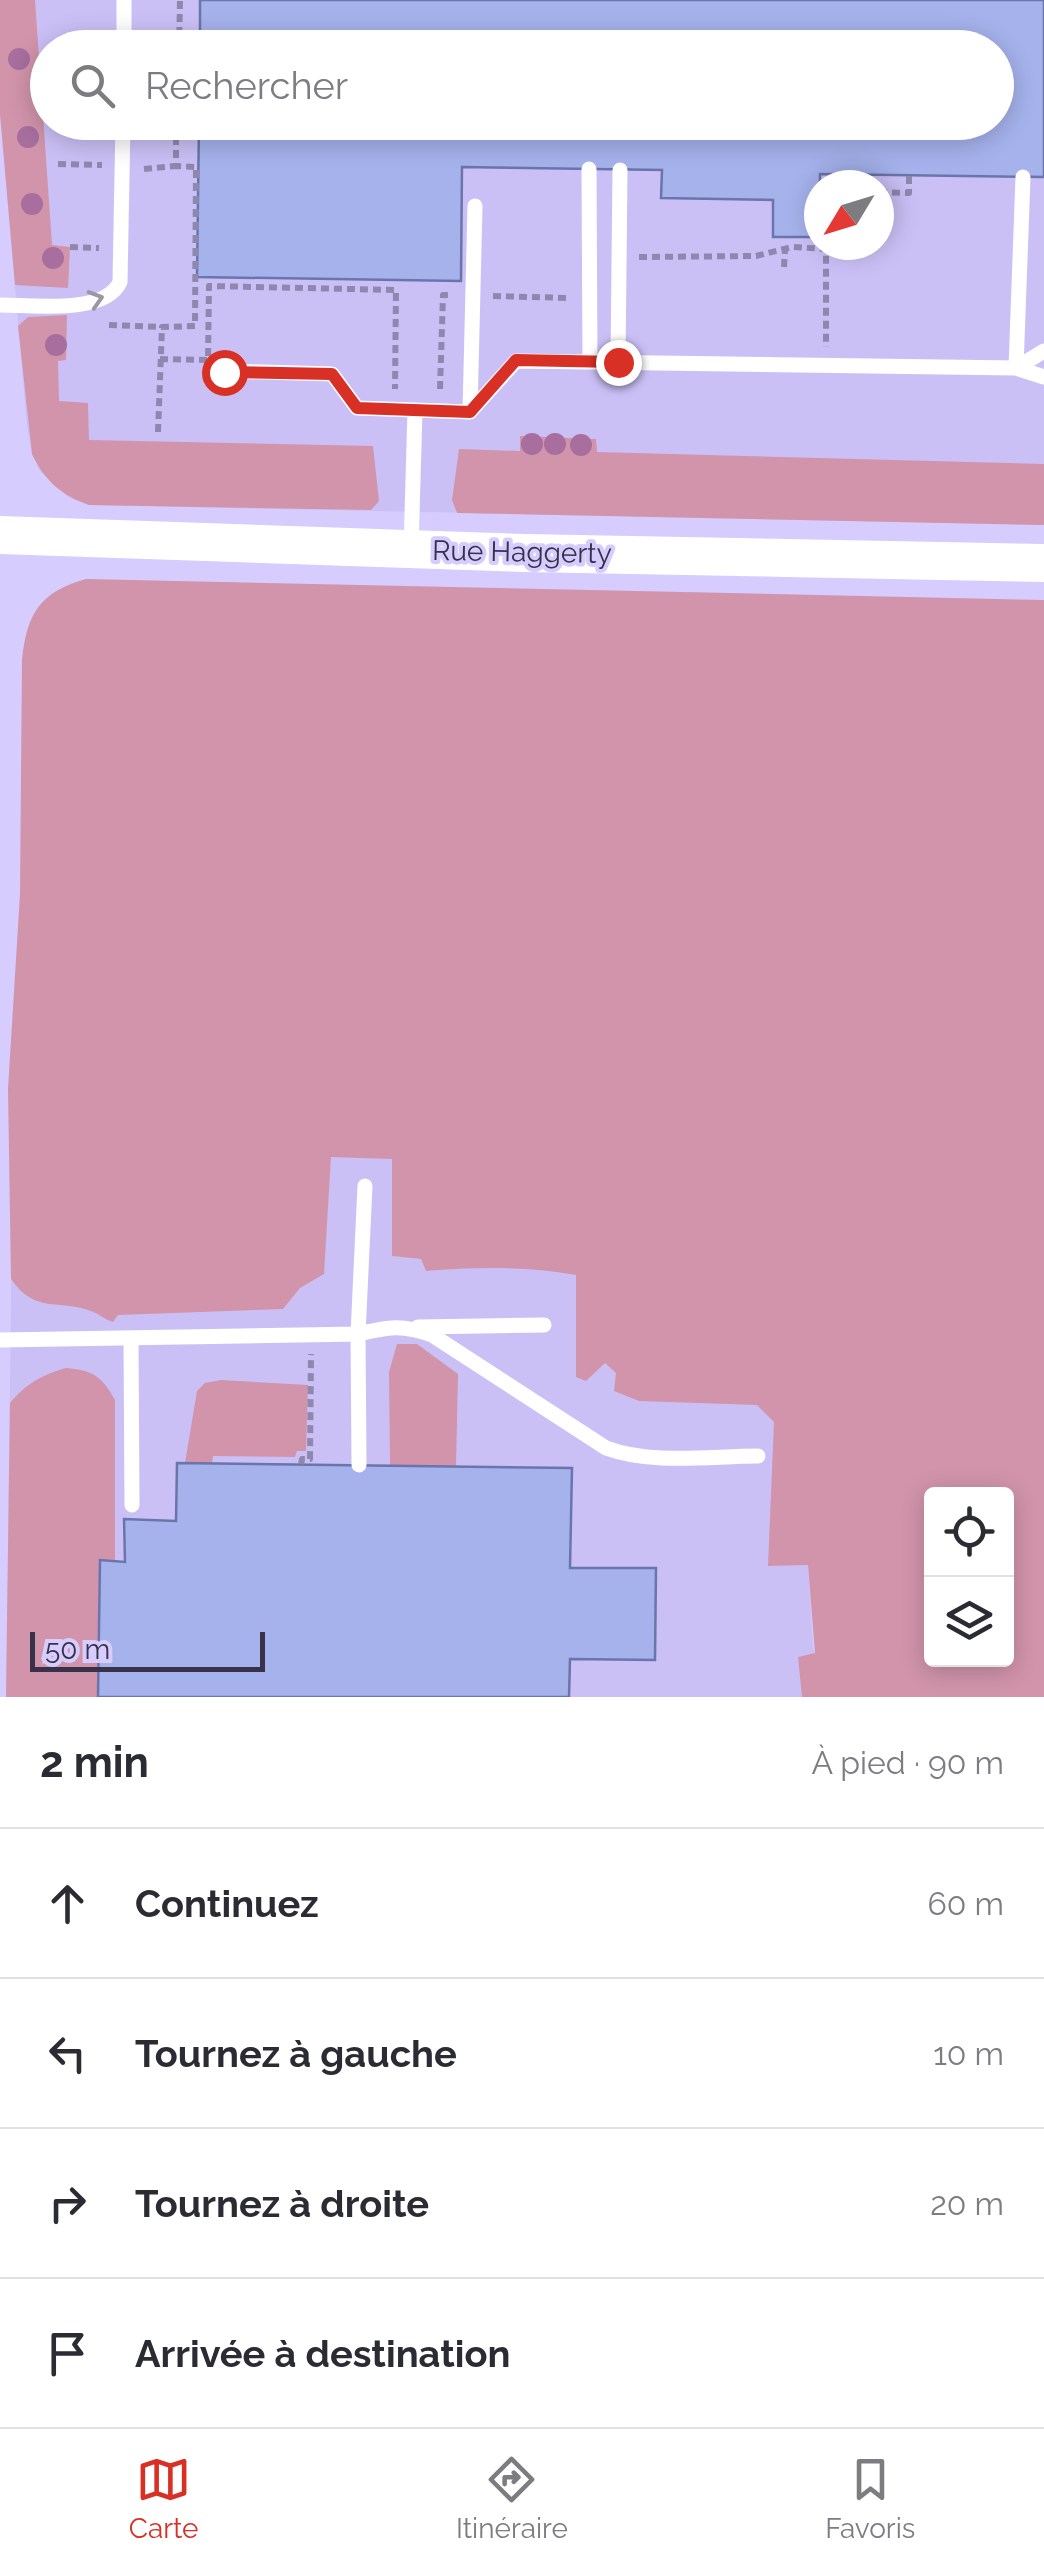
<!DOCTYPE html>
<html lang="fr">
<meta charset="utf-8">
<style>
body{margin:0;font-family:Raleway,sans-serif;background:#f7f7f7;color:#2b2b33}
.controls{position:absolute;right:30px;bottom:30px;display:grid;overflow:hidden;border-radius:10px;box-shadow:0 5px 25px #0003}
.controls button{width:90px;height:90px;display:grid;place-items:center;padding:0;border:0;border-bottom:2px solid #e1e1e2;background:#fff;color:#2b2b33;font:50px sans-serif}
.compass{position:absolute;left:804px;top:170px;width:90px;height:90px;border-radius:50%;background:#fff;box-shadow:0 5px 25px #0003;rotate:232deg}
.scale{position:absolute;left:30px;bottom:25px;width:235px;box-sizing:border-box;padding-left:10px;border:5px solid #37324a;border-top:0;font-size:28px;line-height:35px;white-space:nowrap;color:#37324a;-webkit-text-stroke:8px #d6ccfd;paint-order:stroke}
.stop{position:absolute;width:30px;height:30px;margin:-22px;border:8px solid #d93025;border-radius:50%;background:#fff}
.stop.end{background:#d93025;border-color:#fff;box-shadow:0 2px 10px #0008}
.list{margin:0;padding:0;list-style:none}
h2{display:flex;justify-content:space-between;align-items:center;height:130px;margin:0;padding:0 40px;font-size:42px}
h2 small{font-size:32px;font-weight:400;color:#7c7c81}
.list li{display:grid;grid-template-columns:65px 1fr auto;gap:30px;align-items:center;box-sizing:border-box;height:150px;padding:0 40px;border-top:2px solid #e1e1e2}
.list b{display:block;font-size:38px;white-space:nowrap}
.list em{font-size:32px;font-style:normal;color:#7c7c81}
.icon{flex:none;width:55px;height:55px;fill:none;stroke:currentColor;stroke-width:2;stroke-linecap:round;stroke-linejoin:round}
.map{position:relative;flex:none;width:1044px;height:1697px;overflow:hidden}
.search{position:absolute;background:#fff;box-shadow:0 5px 25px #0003;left:30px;right:30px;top:30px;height:110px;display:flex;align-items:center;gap:25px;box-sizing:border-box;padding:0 35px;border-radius:55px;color:#7c7c81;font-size:38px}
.sheet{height:730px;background:#fff}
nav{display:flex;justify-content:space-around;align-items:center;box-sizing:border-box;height:140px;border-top:2px solid #e1e1e2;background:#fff;font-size:28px;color:#7c7c81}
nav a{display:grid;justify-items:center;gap:5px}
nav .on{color:#d93025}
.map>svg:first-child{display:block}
</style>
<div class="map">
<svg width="1044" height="1697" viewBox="0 0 1044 1697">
<rect width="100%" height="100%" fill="#d6ccfd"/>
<!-- built -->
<path fill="#cbc0f6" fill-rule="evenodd" d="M0,0H1044V525L89,505L68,497L40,471L32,454L27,426L0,114ZM48,48H996V122H48ZM819,185H879V245H819Z
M331,1156L393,1159L392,1256L421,1259L426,1271L492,1266L535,1268L577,1275L800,1433L813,1646L819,1674L965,1697H6L12,1223L327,1215Z"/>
<!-- green -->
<path fill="#d194ab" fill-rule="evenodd" d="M0,0H35L52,245L70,247L68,288L15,285L0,114Z
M67,315L66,360L58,361L59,401L88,403L89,440L373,446L379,501L371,510L89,505C61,495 45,481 32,454L18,326L28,317Z
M520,436L596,439L597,452L1044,464V525L457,513L452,500L459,449L520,451Z
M86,579L1044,600V1697H802L798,1657L815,1653L808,1565L768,1566L774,1422L757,1405L639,1401L614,1391L616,1373L605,1363L586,1381L576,1377V1275C525,1266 478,1267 426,1271L421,1259L392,1256V1159L331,1157L324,1274L300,1288L283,1309L118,1315L113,1322C104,1319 99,1314 91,1311C58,1299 35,1314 11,1279L8,1089L20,894L22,660C27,613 40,592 86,579ZM932,1494H1006V1660H932Z
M397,1344H417L458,1374L456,1467L390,1466L389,1372Z
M66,1368C92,1370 102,1376 115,1400V1561H100L98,1697H6L10,1403C26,1384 41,1375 66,1368Z
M221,1380L308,1385L306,1451H297L295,1457L213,1456L212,1463H185L197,1391L205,1383Z"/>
<!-- building -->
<path fill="#a5b2ec" stroke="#6a75ab" stroke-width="2.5" d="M200,0H1044V177L820,174L819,237H773V200L661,198L662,170L462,167L461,281L197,277L199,122H996V48H200Z
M177,1463L572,1468L570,1568H656L655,1660L570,1659L569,1697H98L100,1560L125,1562L124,1519L176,1521Z"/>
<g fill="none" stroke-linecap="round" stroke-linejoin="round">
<!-- path -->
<path stroke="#8f88ae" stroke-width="6" stroke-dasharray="8 5" stroke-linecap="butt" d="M179,48L180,0
M47,66H48
M58,164L102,165
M144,169L176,166
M829,185H861
M879,192L909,193V175
M70,247L99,248
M639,257L756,256L792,247L826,249V347
M784,267L785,249
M493,296L569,298
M109,325L162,327
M160,359L208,360L209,286L396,290L395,389
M440,389L443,295H451
M158,432L162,327L195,326L196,167L176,166V140
M301,1464L302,1459H310L311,1354"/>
<!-- service -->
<path stroke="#fff" stroke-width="15" d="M124,48V0
M123,125L158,126L166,123
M589,169L590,362
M0,305C32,305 105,315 120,282L123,122
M618,362L620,170
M1016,368L1023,177
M1016,368L1044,351
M224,371L332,374L357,408L470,412L516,361L1016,368L1044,377
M470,412L475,206
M411,550L415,410
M418,1327L544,1325
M131,1338L132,1505
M0,1340L358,1334C388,1327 402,1324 432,1335L606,1448C652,1465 710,1456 758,1456
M359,1465L358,1334L365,1186"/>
<!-- tertiary -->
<path stroke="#fff" stroke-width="38" d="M0,535L525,553L1044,563"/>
</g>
<!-- trees -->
<g fill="#a76e9e">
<circle cx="19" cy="59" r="11"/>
<circle cx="28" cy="137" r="11"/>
<circle cx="32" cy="204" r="11"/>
<circle cx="53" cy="258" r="11"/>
<circle cx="56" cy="345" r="11"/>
<circle cx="532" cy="444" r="11"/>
<circle cx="555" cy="444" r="11"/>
<circle cx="581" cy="445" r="11"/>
</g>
<!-- one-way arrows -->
<defs><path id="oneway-chevron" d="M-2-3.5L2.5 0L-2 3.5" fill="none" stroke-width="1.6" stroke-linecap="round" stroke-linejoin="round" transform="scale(2.5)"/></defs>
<use stroke="#9b98a4" href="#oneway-chevron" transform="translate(96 299) rotate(-17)"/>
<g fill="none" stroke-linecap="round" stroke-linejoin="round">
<!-- route -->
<path stroke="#d93025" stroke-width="12" d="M224,372L332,374L357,408L470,412L516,360L618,362"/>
</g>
<g text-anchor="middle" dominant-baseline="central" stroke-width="8" stroke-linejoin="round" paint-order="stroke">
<!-- street labels -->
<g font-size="28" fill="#37324a" stroke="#d6ccfd">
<text transform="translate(522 552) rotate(1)">Rue Haggerty</text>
</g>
</g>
</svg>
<div class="controls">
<button><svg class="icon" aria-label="locate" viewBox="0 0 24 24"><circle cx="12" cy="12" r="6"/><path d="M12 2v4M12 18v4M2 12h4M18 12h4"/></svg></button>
<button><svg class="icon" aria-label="layers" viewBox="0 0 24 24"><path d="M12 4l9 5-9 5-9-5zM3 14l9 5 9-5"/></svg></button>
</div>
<svg class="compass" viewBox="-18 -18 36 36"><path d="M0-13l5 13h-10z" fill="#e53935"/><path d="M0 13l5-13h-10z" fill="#7c7c81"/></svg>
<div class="scale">50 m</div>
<div class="stop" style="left:224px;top:372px"></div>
<div class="stop end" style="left:618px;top:362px"></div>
<div class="search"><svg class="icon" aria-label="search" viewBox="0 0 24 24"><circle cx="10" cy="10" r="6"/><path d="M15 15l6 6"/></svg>Rechercher</div>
</div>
<section class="sheet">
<h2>2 min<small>À pied · 90 m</small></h2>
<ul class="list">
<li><svg class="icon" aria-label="ahead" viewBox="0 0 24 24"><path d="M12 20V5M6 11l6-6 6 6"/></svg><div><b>Continuez</b></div><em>60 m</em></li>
<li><svg class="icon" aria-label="left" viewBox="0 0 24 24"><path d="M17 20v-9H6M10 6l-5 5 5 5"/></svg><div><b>Tournez à gauche</b></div><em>10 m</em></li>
<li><svg class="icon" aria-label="right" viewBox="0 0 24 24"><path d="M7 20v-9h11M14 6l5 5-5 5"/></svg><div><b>Tournez à droite</b></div><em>20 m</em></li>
<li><svg class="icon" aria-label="arrive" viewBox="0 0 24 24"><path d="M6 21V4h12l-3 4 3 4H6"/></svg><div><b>Arrivée à destination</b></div></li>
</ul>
</section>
<nav>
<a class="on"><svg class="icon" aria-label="map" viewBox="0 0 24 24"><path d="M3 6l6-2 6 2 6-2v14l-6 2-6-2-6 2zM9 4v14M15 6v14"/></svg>Carte</a>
<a><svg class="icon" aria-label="directions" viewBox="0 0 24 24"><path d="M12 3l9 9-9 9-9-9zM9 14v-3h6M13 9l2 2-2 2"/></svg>Itinéraire</a>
<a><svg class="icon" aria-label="saved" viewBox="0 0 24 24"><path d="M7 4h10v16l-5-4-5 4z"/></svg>Favoris</a>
</nav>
